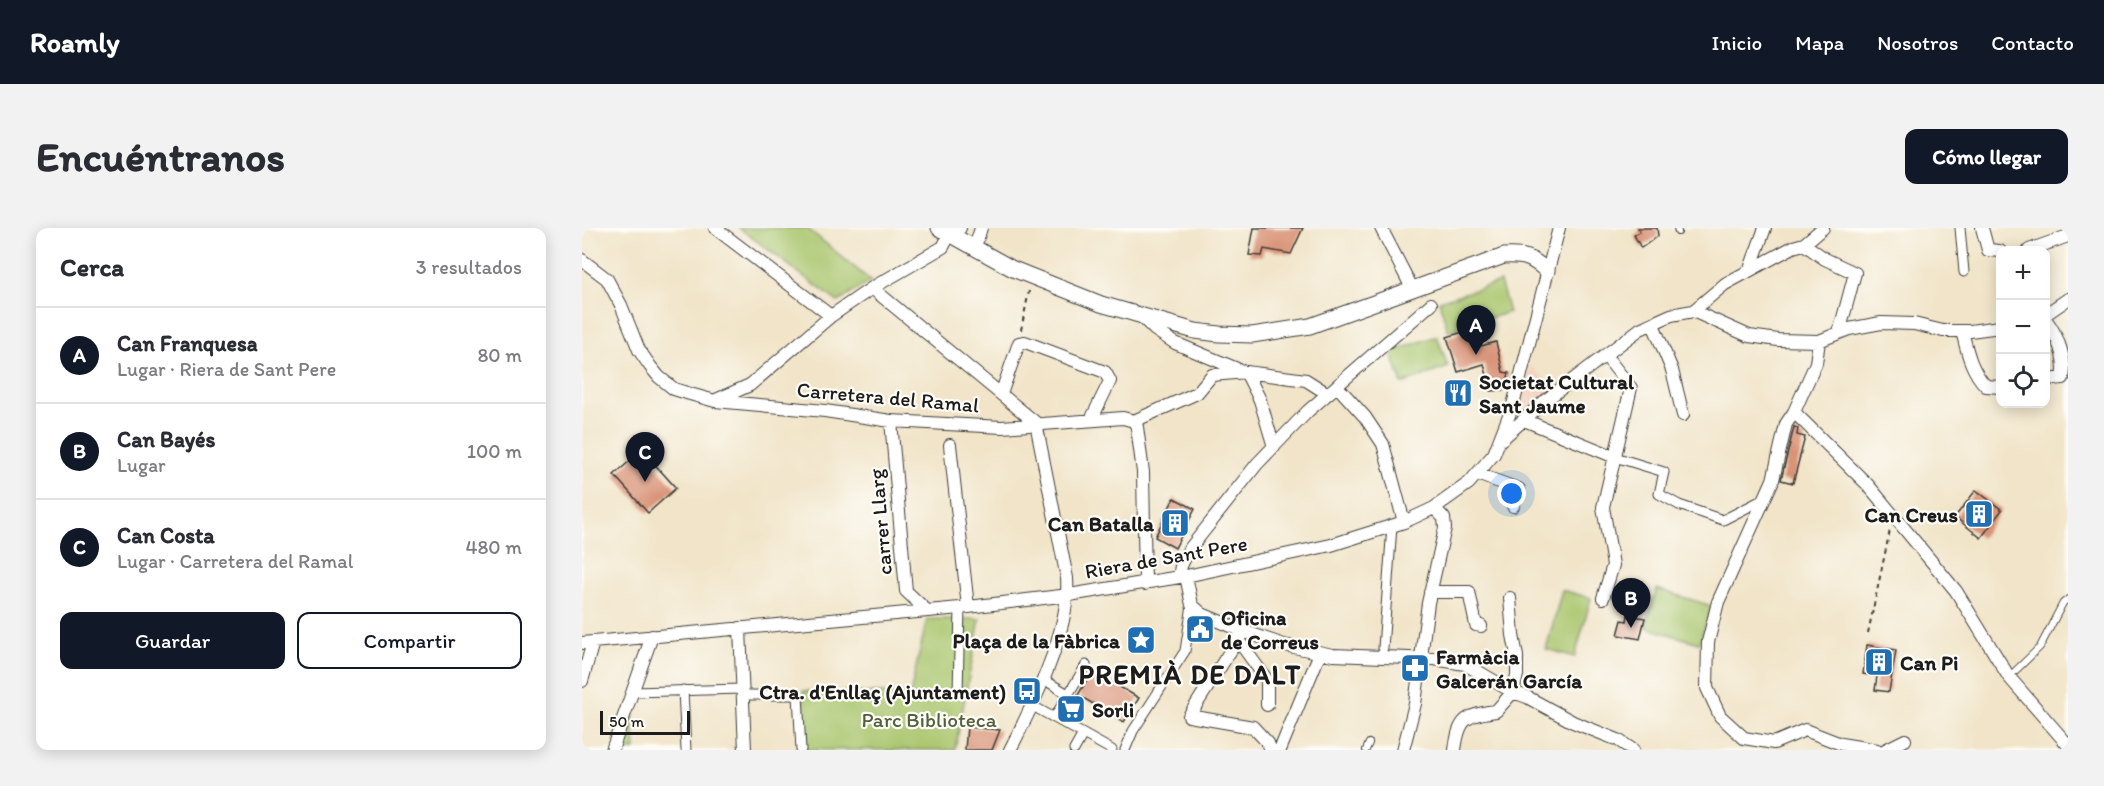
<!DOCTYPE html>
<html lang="es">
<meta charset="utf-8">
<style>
body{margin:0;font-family:Itim,sans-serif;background:#f2f2f3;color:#2b2b33}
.controls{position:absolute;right:18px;top:18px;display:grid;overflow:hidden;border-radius:12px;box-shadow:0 3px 15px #0003}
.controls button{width:54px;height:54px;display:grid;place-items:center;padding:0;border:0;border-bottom:2px solid #e1e1e2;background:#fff;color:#2b2b33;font:30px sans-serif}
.scale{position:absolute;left:18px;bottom:15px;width:90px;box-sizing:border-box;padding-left:6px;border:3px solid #1c1c1c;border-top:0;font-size:16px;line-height:21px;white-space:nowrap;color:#1c1c1c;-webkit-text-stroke:4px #fdfcf7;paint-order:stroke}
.you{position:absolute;left:930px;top:266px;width:21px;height:21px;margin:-15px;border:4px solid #fff;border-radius:50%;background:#1a73e8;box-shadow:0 0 0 9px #1a73e833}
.badge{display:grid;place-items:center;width:39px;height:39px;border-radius:50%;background:#111827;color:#fff;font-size:20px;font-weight:700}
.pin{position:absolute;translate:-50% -50px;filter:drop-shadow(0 2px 3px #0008)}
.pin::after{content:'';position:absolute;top:32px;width:21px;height:18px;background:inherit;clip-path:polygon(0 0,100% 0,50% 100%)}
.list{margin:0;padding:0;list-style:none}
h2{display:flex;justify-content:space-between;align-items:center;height:78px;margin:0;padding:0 24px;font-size:26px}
h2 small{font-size:20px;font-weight:400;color:#7c7c81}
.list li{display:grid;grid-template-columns:39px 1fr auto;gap:18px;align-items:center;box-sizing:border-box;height:96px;padding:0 24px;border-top:2px solid #e1e1e2}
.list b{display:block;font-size:22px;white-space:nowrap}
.list p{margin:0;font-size:20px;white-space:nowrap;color:#7c7c81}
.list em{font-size:20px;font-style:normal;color:#7c7c81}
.actions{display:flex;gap:12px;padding:18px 24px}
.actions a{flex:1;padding:14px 0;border:2px solid #111827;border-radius:12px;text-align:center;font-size:21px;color:#111827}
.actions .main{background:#111827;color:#fff}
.icon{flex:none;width:33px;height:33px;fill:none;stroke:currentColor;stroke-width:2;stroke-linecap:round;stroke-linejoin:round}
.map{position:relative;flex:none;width:1486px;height:522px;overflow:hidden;border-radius:12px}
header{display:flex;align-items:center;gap:36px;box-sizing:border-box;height:84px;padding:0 30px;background:#111827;color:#fff}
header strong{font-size:28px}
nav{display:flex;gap:33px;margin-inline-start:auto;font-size:21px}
.intro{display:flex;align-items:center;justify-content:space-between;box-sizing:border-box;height:144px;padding:0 36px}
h1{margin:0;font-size:42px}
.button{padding:15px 27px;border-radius:12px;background:#111827;color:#fff;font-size:21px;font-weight:700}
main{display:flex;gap:36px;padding:0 36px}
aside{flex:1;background:#fff;border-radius:12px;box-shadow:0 3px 15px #0003}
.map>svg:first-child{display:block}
</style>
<header>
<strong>Roamly</strong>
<nav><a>Inicio</a><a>Mapa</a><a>Nosotros</a><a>Contacto</a></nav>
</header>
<div class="intro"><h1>Encuéntranos</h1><a class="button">Cómo llegar</a></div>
<main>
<aside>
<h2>Cerca<small>3 resultados</small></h2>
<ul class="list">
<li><span class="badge">A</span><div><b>Can Franquesa</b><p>Lugar · Riera de Sant Pere</p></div><em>80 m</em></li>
<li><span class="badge">B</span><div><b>Can Bayés</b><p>Lugar</p></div><em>100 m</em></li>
<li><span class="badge">C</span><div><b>Can Costa</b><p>Lugar · Carretera del Ramal</p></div><em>480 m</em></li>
</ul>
<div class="actions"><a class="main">Guardar</a><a>Compartir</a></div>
</aside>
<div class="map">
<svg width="1486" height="522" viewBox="0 0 1486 522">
<rect width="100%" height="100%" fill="#fdfcf7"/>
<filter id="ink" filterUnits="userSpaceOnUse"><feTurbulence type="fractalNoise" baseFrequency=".0167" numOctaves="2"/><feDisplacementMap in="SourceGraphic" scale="12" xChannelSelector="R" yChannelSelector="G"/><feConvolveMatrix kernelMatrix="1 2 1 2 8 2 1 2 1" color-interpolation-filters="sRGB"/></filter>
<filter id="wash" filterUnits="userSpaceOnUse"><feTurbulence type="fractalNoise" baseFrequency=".008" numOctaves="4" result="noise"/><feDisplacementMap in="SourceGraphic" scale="24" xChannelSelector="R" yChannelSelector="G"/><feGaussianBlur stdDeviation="1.35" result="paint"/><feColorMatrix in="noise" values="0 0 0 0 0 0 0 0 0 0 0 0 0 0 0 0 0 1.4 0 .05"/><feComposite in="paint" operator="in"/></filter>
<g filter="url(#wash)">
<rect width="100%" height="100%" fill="#f1e4c8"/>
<!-- built -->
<path fill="#f4d3c0" d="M949,138L972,160L946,180L938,172Z"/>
<!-- green -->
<path fill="#a7c46b" stroke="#627044" stroke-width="1.5" d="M157,0H225L289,53L256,74Z
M918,54L927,84L866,103L857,73Z
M855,108L866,139L820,156L809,124Z
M1075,361L1130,378L1117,415L1063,399Z
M980,362L1009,370L993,429L964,421Z
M345,391H398L373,522H223L221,463L328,466Z
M51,482L53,522H41Z"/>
<g id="blocks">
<!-- building -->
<path fill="#d99377" d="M672,0H721L709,26L682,21L680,28L667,27Z
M1056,0H1075L1076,8L1059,20L1052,7L1058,4Z
M894,100L899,118L914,114L921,144L927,145L923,162L909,163L902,136L876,144L865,109Z
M1212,199L1216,200L1215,207L1223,209L1211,255L1199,252Z
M60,222L94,260L66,285L32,247Z
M1394,262L1420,282L1399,310L1373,289Z
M592,270L613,281L593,320L573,309Z
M1046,387L1063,390L1058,411L1036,407L1040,392L1045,393Z
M1285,417L1314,422L1307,464L1293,462L1295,448L1281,446Z
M510,443L557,470L542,494L496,467Z
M385,499L418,502L410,522H383Z"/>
</g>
</g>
<g filter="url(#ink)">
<use href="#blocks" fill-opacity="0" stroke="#3c3a36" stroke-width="1.5"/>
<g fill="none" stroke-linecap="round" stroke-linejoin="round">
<!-- service casing -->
<g stroke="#3c3a36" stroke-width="8">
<path id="service" d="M1095,0L1096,4
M1427,449L1458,419L1481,375L1486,371
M784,522L787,515"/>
</g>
<!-- pedestrian casing -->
<g stroke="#3c3a36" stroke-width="11">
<path id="pedestrian" d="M1378,0L1382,44
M1033,229L1082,244L1077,266L1097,277L1141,292L1182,271
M801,420L810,298
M461,451L486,466
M101,462L104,522
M51,464L160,461
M337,466L376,465L378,380
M161,467H216L219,522
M449,477L530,522
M472,490L504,437
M492,522L501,506
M543,522L551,503L603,423L610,377"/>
</g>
<!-- minor casing -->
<g stroke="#3c3a36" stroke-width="14">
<path id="minor" d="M133,0L249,88
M799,0L831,62
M1400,0L1406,22L1418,23
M1222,16L1243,31L1273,45L1257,105
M393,19L399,0
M1447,22L1486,8
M0,32L25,51L39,77L57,122L68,138L77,149L92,161L108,166L133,173L243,183L309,193L420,199L541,190L552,193L615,165L630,147L664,144L724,152L746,166
M1168,41L1183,0
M290,60L454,195
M1111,83L1167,108L1196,112L1237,113L1267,101L1299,95L1332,96L1361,103H1388L1418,99
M1464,86L1486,71
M559,88L573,102L593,115L660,143
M1464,92C1475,106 1485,132 1481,150L1464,152
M1071,96L1090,142L1101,187
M1380,103C1385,123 1389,143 1404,158L1418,159
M1237,113L1234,135L1212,184L1286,257L1374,363L1427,449L1486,517
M664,144L678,172L692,219
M755,158L783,189L801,216L822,294
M419,166L437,115L443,114L523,144L528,153L509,192
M134,172L168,157L249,88L290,60L361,19L368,6L378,0
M1212,184L1204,196L1191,252L1136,374L1126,414L1125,460L1138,488L1162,510L1192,515L1223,502L1259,516L1295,522
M942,192L1033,229
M309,193L324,363L345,383
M552,193L555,199L561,244L563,356
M920,211L964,172L1058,101L1089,87L1111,83L1143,56L1211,19L1222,16L1241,0
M368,217L386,379
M895,246L937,261L931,278
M604,348L610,377L620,386L661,403L702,417L751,427L852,431L883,436L931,464L945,469L991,494L1036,512L1051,522
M597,349L599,338L606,323L675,236L726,183L849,76
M848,364H887L894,397L899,398
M1021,370L1031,337L1021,279L1049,160L1023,127
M158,400L163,522
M661,403L607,488L671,499L686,515L689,522
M656,412L685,452V477
M0,415L378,380L487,367L604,348L749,317L822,294L852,280L887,255L912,226L931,177L977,0
M0,453L11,414
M30,522L70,408
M428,522C451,477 489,401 485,350L454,195
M698,522L738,425
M821,522L833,476L846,375L863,300L862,290L852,280
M873,522C877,491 883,487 914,483L931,464L935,447V428L931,407L928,370
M1303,522L1323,512"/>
</g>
<!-- tertiary casing -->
<g stroke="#3c3a36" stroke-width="17">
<path id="tertiary" d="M357,0L431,41L519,76L613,103L637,106L670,107L728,98L922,28C943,27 949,29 965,43"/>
</g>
<!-- path -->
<path stroke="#3c3a36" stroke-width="2" stroke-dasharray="4.5 4.5" stroke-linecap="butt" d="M439,102L447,63
M1286,405L1308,302"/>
<!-- service -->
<use href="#service" stroke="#fff" stroke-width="6"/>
<!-- pedestrian -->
<use href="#pedestrian" stroke="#fff" stroke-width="9"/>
<!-- minor -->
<use href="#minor" stroke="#fff" stroke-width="12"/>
<!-- tertiary -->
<use href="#tertiary" stroke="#fff" stroke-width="15"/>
</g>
</g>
<!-- icons -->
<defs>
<g id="restaurant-square" transform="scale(1.5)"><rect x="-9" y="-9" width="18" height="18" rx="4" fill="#1f6fb2" stroke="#fdfcf7"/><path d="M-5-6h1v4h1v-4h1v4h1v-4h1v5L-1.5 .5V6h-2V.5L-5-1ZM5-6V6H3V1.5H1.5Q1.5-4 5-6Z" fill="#fff"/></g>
<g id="building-square" transform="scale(1.5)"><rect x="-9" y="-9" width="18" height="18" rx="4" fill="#1f6fb2" stroke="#fdfcf7"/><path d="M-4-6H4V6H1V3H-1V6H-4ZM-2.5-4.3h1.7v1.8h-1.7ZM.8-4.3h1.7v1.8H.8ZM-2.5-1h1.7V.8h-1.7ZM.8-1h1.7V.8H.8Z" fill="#fff"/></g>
<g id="civic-square" transform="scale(1.5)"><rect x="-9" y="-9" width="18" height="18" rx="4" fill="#1f6fb2" stroke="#fdfcf7"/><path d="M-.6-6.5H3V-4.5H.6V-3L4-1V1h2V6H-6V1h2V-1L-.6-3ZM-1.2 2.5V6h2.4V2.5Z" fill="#fff"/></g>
<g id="sight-square" transform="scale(1.5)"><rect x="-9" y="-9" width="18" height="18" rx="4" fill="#1f6fb2" stroke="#fdfcf7"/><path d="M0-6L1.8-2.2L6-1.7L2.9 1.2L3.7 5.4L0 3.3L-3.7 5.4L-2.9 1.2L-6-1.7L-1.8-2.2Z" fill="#fff"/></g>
<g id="pharmacy-square" transform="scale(1.5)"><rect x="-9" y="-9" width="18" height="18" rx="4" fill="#1f6fb2" stroke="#fdfcf7"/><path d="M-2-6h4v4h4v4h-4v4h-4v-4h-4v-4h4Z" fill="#fff"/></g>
<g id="bus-square" transform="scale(1.5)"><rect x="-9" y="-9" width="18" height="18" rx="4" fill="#1f6fb2" stroke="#fdfcf7"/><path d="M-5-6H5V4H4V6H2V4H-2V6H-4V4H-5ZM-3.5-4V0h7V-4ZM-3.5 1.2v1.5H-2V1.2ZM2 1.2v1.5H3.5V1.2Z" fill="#fff"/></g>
<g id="supermarket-square" transform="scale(1.5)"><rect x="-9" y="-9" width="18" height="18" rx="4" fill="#1f6fb2" stroke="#fdfcf7"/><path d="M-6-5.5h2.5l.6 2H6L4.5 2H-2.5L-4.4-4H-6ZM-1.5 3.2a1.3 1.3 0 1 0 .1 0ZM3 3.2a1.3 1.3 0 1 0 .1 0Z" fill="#fff"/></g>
</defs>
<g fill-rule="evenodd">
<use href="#restaurant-square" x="876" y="165"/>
<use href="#building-square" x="1397" y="286"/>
<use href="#building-square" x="593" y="295"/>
<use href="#civic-square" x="618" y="401"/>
<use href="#sight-square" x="559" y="412"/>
<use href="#building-square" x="1297" y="434"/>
<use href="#pharmacy-square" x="833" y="440"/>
<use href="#bus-square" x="445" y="463"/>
<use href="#supermarket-square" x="489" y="481"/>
</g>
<g text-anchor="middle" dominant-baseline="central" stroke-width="4.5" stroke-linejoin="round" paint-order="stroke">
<!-- poi labels -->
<g font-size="21" font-weight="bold" fill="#1c1c1c" stroke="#fdfcf7" text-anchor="start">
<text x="897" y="153">Societat Cultural<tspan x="897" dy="24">Sant Jaume</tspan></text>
<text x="1376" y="286" text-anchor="end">Can Creus</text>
<text x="572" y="295" text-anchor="end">Can Batalla</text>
<text x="639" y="389">Oficina<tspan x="639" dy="24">de Correus</tspan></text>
<text x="538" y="412" text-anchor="end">Plaça de la Fàbrica</text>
<text x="854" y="428">Farmàcia<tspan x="854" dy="24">Galcerán García</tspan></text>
<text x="1318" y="434">Can Pi</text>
<text x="424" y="463" text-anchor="end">Ctra. d'Enllaç (Ajuntament)</text>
<text x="510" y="481">Sorli</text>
</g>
<!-- street labels -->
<g font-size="21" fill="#1c1c1c" stroke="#fdfcf7">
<text transform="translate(306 169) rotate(5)">Carretera del Ramal</text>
<text transform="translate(298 294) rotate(-95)">carrer Llarg</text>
<text transform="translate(584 329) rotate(-10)">Riera de Sant Pere</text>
</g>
<!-- park labels -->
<g font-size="21" fill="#545f3c" stroke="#fdfcf7">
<text x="347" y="491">Parc Biblioteca</text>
</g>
<!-- district labels -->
<g font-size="27" font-weight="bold" letter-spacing="1.5" fill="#1c1c1c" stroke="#fdfcf7">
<text x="608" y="446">PREMIÀ DE DALT</text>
</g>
</g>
</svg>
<div class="controls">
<button>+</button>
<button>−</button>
<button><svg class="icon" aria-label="locate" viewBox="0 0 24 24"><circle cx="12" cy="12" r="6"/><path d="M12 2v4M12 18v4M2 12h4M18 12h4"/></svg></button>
</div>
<div class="scale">50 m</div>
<div class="you"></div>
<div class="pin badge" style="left:894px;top:127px">A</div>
<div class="pin badge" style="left:1049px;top:400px">B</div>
<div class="pin badge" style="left:63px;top:254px">C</div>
</div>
</main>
